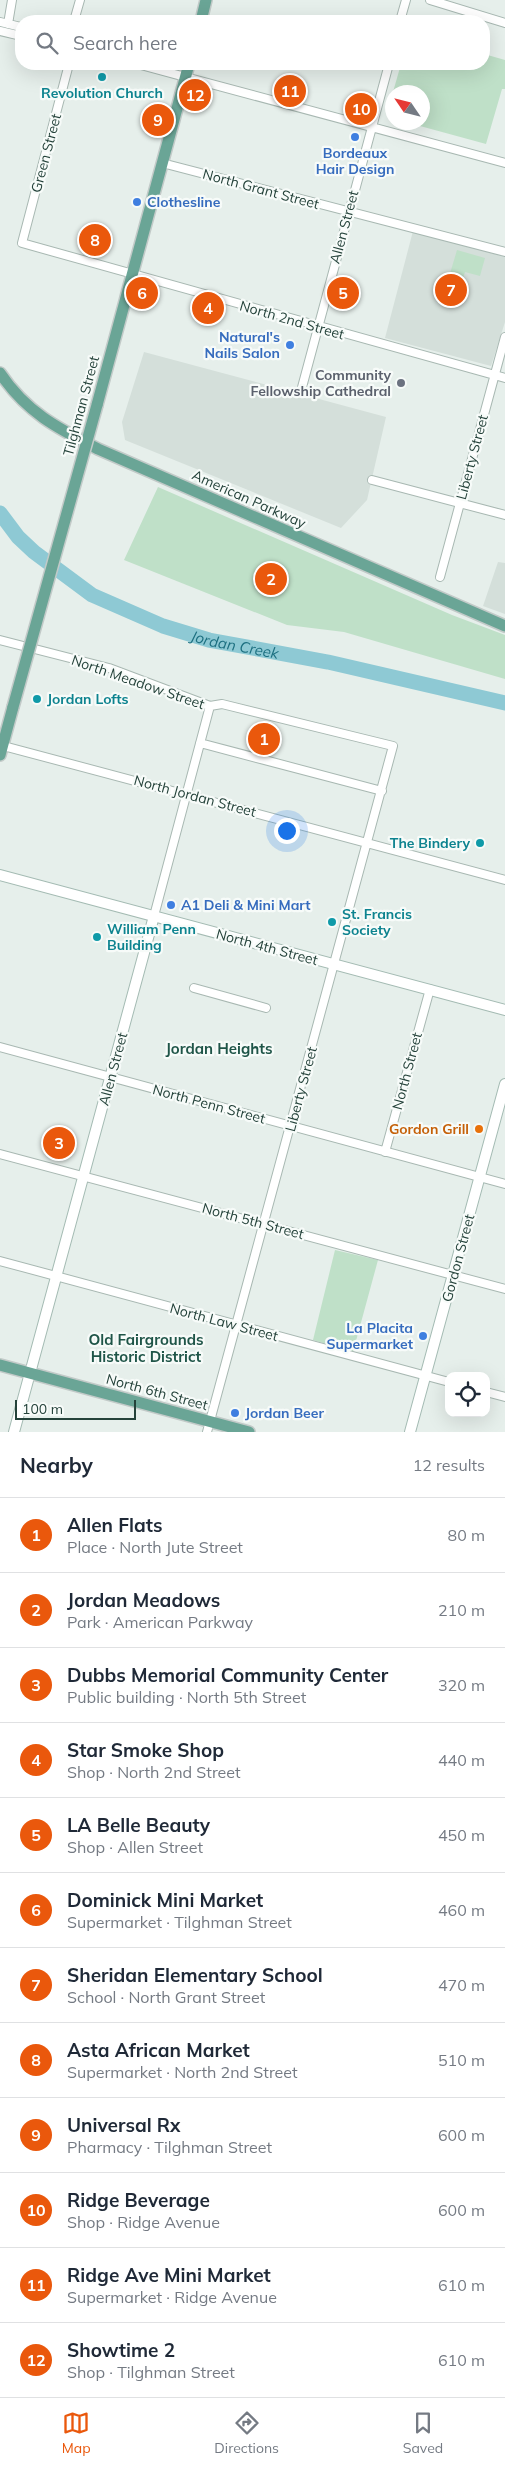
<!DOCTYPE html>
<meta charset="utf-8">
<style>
body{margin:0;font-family:Mulish,sans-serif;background:#f6f6f7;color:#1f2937}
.controls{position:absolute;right:15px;bottom:15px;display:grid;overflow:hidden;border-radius:10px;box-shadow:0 5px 20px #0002}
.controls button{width:45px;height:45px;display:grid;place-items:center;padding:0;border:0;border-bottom:1px solid #e0e1e3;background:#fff;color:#1f2937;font:25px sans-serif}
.compass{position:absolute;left:385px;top:85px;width:45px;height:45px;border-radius:50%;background:#fff;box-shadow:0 5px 20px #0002;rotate:305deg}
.scale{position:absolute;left:15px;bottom:12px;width:121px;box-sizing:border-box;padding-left:5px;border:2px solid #24423a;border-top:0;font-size:14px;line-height:18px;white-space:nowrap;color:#24423a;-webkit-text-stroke:4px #f7fbf9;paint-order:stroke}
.you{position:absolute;left:286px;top:830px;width:18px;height:18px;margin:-12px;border:4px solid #fff;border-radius:50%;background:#1a73e8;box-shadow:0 0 0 8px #1a73e833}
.badge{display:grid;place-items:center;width:32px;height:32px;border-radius:50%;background:#ea580c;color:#fff;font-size:16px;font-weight:700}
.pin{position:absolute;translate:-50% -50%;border:2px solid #fff;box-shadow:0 1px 5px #0006}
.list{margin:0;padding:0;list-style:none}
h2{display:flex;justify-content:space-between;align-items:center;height:65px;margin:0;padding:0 20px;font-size:21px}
h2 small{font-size:16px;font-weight:400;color:#747a83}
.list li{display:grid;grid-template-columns:32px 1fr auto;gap:15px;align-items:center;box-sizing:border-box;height:75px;padding:0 20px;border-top:1px solid #e0e1e3}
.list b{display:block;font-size:19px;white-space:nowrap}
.list p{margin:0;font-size:16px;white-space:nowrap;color:#747a83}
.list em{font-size:16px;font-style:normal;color:#747a83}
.icon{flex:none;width:28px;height:28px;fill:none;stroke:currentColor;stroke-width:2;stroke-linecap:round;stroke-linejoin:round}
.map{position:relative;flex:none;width:505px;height:1432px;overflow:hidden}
.search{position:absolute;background:#fff;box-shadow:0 5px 20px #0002;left:15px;right:15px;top:15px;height:55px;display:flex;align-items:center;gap:12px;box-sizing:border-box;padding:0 18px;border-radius:20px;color:#747a83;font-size:19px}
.sheet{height:965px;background:#fff}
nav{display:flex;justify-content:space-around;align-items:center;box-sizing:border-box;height:70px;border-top:1px solid #e0e1e3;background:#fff;font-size:14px;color:#747a83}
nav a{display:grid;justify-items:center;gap:2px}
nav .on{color:#ea580c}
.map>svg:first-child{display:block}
</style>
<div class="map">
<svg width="505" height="1432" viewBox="0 0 505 1432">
<rect width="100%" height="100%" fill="#e6efeb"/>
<!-- built -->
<path fill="#d4dfda" d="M413,231L505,257V322L491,366L385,338Z
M144,352L386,417L367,500L341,528L125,440L122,422Z
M498,562L505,563V614L483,606Z"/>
<!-- green -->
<path fill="#bfe0c8" d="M484,54L505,60V89H502L486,144L409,123L422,122V92H393L401,64H484Z
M457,250L485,258L480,276L465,272L459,291L446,287Z
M158,487L452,615L505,635V679L344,632L287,625L124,560Z
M335,1250L378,1260L353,1352L313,1340Z"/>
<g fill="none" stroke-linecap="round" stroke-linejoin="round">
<!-- river -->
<path stroke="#8ec9d4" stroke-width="15" id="s1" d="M0,513L18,537L34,552L92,595L163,626L209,640L328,662L505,703"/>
<!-- street casing -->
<g stroke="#a8b8b2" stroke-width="10">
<path id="street" d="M430,0L505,23
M74,21L80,0
M400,21L406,0
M0,22L21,27
M8,24L12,0
M0,31L21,36
M69,64L22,243L505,378
M137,64L505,163
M162,163L505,252
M301,391L389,64
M372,480L505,515
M440,577L505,337
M0,640L109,668L210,706L222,704L393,746L207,1432
M200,743L382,791
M0,745L505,880
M154,916L210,706
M194,988L266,1008
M0,1047L505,1184
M385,1152L430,989
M0,1154L505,1289
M0,1261L449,1382
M486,1392L505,1397"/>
</g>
<!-- secondary casing -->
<g stroke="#a4bbb3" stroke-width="12">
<path id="secondary" d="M0,875L505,1010
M14,1432L154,916
M410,1432L505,1084"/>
</g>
<!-- primary casing -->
<g stroke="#c2cac8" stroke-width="14">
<path id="primary" d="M201,21L206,0
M0,373C26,412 57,428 98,449L505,626
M97,405L189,64
M0,755L13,707
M0,1365L249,1432"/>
</g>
<!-- street -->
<use href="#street" stroke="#fff" stroke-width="8"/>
<!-- secondary -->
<use href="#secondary" stroke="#fff" stroke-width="10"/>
<!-- primary -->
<use href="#primary" stroke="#6aa596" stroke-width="11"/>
<!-- primary-bridge casing -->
<g stroke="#c2cac8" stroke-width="14" stroke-linecap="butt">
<path id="primary-bridge" d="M13,707L97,405"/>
</g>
<!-- primary-bridge -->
<use href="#primary-bridge" stroke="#6aa596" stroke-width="11"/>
</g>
<!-- markers -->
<g fill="#0f9aa8" stroke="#f7fbf9" stroke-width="2">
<circle cx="102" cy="77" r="5"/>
<circle cx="37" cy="699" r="5"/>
<circle cx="480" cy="843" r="5"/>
<circle cx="332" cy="922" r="5"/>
<circle cx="97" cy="937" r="5"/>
</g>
<g fill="#3f7fe0" stroke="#f7fbf9" stroke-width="2">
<circle cx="355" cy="137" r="5"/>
<circle cx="137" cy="202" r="5"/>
<circle cx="290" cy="345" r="5"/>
<circle cx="171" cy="905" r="5"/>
<circle cx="423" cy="1336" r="5"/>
<circle cx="235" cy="1413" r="5"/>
</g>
<circle fill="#6b7280" stroke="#f7fbf9" stroke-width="2" cx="401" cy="383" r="5"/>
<circle fill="#e8710a" stroke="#f7fbf9" stroke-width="2" cx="479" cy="1129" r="5"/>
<g text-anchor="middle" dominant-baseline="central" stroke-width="4.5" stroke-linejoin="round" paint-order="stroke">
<!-- culture labels -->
<g font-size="14" font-weight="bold" fill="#0d838f" stroke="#f7fbf9" text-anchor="start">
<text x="102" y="93" text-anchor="middle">Revolution Church</text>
<text x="47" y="699">Jordan Lofts</text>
<text x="470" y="843" text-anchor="end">The Bindery</text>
<text x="342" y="914">St. Francis<tspan x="342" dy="16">Society</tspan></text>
<text x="107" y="929">William Penn<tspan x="107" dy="16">Building</tspan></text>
</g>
<!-- street labels -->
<g font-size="14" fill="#24423a" stroke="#f7fbf9">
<text transform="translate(46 153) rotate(-75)">Green Street</text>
<text transform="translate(261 189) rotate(15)">North Grant Street</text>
<text transform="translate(344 227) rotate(-75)">Allen Street</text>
<text transform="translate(292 320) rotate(16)">North 2nd Street</text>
<text transform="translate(81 406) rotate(-75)">Tilghman Street</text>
<text transform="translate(472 457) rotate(-75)">Liberty Street</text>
<text transform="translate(249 499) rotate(24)">American Parkway</text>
<text transform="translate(138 682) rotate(19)">North Meadow Street</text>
<text transform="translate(195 796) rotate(15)">North Jordan Street</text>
<text transform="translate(267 947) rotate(15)">North 4th Street</text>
<text transform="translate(113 1069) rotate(-75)">Allen Street</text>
<text transform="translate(407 1071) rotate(-75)">North Street</text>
<text transform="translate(301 1089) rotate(-75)">Liberty Street</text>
<text transform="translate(209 1104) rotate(15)">North Penn Street</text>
<text transform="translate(253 1221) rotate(15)">North 5th Street</text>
<text transform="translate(458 1258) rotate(-75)">Gordon Street</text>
<text transform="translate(224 1322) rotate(15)">North Law Street</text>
<text transform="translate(157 1392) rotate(15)">North 6th Street</text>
</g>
<!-- shop labels -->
<g font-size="14" font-weight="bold" fill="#366cbe" stroke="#f7fbf9" text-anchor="start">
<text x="355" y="153" text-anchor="middle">Bordeaux<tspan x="355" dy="16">Hair Design</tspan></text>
<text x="147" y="202">Clothesline</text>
<text x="280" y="337" text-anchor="end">Natural's<tspan x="280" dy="16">Nails Salon</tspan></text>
<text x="181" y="905">A1 Deli &amp; Mini Mart</text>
<text x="413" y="1328" text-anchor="end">La Placita<tspan x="413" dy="16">Supermarket</tspan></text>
<text x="245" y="1413">Jordan Beer</text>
</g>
<!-- worship labels -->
<g font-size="14" font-weight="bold" fill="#5b616d" stroke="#f7fbf9" text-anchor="end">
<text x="391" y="375">Community<tspan x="391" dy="16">Fellowship Cathedral</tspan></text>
</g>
<!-- food labels -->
<g font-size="14" font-weight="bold" fill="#c56008" stroke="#f7fbf9" text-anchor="end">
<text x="469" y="1129">Gordon Grill</text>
</g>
<!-- water labels -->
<g font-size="15" font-style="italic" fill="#1c6f80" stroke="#f7fbf9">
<text stroke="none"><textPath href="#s1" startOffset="276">Jordan Creek</textPath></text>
</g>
<!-- neighbourhood labels -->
<g font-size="15" font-weight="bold" fill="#1f5548" stroke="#f7fbf9">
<text x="219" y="1048">Jordan Heights</text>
<text x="146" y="1339">Old Fairgrounds<tspan x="146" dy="17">Historic District</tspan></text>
</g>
</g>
</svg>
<div class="controls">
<button><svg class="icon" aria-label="locate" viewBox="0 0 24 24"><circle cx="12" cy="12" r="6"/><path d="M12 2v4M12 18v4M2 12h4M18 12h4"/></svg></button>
</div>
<svg class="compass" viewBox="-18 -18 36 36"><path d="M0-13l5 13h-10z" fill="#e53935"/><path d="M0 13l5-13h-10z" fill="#747a83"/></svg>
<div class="scale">100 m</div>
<div class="you"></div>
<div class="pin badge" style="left:264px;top:739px">1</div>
<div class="pin badge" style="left:271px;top:579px">2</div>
<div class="pin badge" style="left:59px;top:1143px">3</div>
<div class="pin badge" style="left:208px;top:308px">4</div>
<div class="pin badge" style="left:343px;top:293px">5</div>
<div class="pin badge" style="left:142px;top:293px">6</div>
<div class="pin badge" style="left:451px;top:290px">7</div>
<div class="pin badge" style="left:95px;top:240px">8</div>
<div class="pin badge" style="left:158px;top:120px">9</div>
<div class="pin badge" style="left:361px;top:109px">10</div>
<div class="pin badge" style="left:290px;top:91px">11</div>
<div class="pin badge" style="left:195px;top:95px">12</div>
<div class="search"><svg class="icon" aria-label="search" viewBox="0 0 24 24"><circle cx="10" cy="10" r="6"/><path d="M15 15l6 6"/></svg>Search here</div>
</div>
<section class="sheet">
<h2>Nearby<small>12 results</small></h2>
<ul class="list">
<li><span class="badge">1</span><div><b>Allen Flats</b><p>Place · North Jute Street</p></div><em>80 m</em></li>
<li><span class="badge">2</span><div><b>Jordan Meadows</b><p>Park · American Parkway</p></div><em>210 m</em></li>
<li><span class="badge">3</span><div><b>Dubbs Memorial Community Center</b><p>Public building · North 5th Street</p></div><em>320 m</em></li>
<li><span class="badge">4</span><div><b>Star Smoke Shop</b><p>Shop · North 2nd Street</p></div><em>440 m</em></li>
<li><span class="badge">5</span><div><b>LA Belle Beauty</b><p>Shop · Allen Street</p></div><em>450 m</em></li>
<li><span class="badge">6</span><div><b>Dominick Mini Market</b><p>Supermarket · Tilghman Street</p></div><em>460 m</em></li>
<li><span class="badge">7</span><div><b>Sheridan Elementary School</b><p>School · North Grant Street</p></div><em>470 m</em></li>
<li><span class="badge">8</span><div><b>Asta African Market</b><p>Supermarket · North 2nd Street</p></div><em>510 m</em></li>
<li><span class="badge">9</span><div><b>Universal Rx</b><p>Pharmacy · Tilghman Street</p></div><em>600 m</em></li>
<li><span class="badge">10</span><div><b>Ridge Beverage</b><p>Shop · Ridge Avenue</p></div><em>600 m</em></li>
<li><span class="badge">11</span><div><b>Ridge Ave Mini Market</b><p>Supermarket · Ridge Avenue</p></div><em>610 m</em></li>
<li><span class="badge">12</span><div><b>Showtime 2</b><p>Shop · Tilghman Street</p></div><em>610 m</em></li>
</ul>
</section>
<nav>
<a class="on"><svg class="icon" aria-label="map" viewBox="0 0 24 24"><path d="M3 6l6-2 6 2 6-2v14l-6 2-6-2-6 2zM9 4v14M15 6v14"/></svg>Map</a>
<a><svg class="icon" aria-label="directions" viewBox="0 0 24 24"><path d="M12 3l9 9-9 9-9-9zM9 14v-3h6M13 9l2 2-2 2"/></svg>Directions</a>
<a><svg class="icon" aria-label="saved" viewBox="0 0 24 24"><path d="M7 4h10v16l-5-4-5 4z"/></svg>Saved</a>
</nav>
